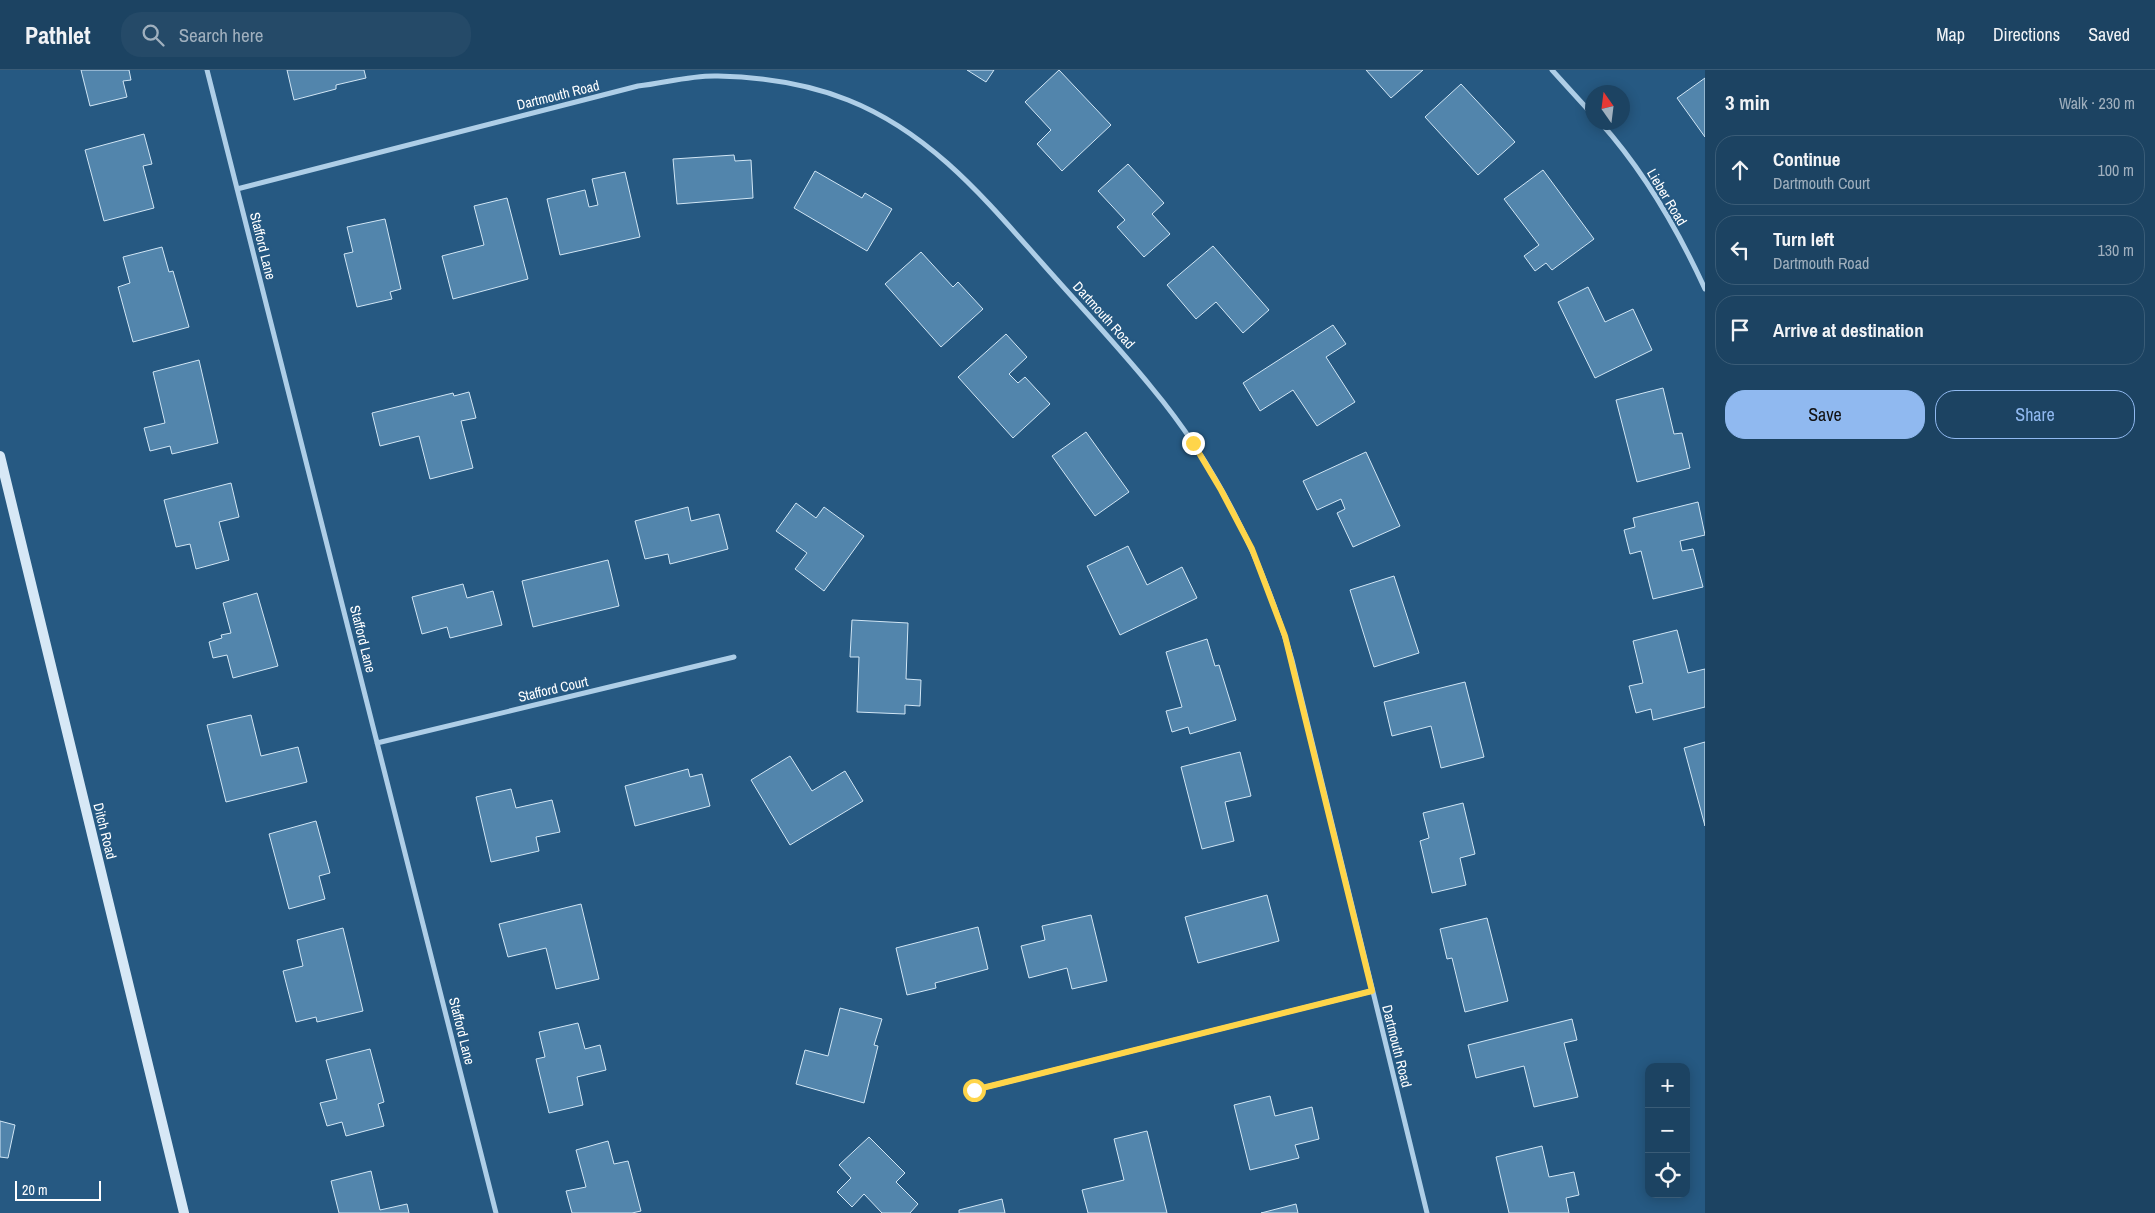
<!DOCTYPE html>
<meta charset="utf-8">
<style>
body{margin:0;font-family:"Archivo Narrow",sans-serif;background:#254a68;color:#f1f3f6}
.controls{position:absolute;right:15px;bottom:15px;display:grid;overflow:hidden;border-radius:10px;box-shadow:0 2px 12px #0003}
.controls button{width:45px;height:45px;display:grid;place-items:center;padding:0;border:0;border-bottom:1px solid #3a5c77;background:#1c4362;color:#f1f3f6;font:25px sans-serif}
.compass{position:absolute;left:1585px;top:15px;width:45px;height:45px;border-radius:50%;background:#1c4362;box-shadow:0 2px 12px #0003;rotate:346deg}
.scale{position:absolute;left:15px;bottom:12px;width:86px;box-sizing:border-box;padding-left:5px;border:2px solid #fff;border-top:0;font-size:14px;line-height:18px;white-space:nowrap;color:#fff;-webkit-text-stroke:4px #265982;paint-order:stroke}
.stop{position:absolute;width:15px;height:15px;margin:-11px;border:4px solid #ffd54a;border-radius:50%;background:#fff}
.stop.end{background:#ffd54a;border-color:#fff;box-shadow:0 1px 5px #0008}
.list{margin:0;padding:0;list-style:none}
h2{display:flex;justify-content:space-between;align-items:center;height:65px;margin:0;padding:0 20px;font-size:21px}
h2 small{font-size:16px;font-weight:400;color:#a0b0be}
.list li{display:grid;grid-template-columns:32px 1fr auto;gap:15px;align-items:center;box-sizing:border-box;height:70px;margin:0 10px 10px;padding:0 10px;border:1px solid #3a5c77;border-radius:20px}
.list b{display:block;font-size:19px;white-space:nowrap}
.list p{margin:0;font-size:16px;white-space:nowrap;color:#a0b0be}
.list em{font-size:16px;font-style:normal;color:#a0b0be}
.actions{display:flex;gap:10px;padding:15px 20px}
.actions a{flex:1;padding:11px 0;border:1px solid #90b9f0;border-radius:20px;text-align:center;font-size:18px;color:#90b9f0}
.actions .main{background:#90b9f0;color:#111}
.icon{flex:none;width:28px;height:28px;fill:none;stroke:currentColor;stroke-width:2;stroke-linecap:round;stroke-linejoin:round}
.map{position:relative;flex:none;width:1705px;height:1143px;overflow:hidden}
header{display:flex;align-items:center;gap:30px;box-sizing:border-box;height:70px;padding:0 25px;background:#1c4362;border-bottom:1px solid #3a5c77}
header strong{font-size:24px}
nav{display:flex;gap:28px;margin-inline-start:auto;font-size:18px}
.search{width:350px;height:45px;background:#254a68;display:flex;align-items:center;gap:12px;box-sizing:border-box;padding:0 18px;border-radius:20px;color:#a0b0be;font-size:19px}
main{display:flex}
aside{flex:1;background:#1c4362}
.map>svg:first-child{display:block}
</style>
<header>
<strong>Pathlet</strong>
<div class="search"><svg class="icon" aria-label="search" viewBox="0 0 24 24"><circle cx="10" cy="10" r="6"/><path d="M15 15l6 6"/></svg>Search here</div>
<nav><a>Map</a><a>Directions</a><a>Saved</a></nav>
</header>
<main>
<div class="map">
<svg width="1705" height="1143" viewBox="0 0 1705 1143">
<rect width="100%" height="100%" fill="#265982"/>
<!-- building -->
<path fill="#5285ac" stroke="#d1e6f5" d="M81,0H129L131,10L123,11L127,27L90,36Z
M287,0H364L366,8L336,15V19L294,30Z
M967,0H994L986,12Z
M1059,0L1111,55L1062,101L1037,74L1051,60L1025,32Z
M1366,0H1423L1391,28Z
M1705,8V67L1677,28Z
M1461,14L1515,72L1478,105L1425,47Z
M144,64L152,94L143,96L154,138L104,151L85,80Z
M734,85L735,91L751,90L753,128L677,134L673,89Z
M1128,94L1164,133L1152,144L1170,164L1144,187L1117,157L1125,150L1098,121Z
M1543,100L1594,169L1552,200L1546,193L1535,201L1524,186L1539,175L1504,129Z
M815,101L862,128L865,123L892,139L867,181L794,138Z
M625,102L640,167L560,185L547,129L585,120L589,137L598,135L592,109Z
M507,128L528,209L453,229L442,186L484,175L474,136Z
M385,149L401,219L390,222L392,229L357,237L344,184L353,182L347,157Z
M1213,176L1269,240L1243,263L1216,232L1196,249L1167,215Z
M162,177L169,202L173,201L189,257L133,272L118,217L130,213L123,187Z
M921,182L953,217L958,212L983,239L941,277L885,214Z
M1588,217L1605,252L1633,239L1652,280L1595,308L1558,232Z
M1333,255L1346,274L1326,287L1355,332L1317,356L1293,320L1260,341L1243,313Z
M1006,264L1027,287L1009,304L1018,313L1025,307L1050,334L1013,368L958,307Z
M199,290L218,373L172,384L170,376L150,381L144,358L165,353L153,302Z
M1663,318L1674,364L1682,363L1690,398L1637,412L1616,330Z
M469,322L476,348L461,351L473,398L430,409L419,366L380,376L372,343L453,323L454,326Z
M1086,362L1129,422L1095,446L1052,386Z
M1366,382L1400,456L1353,477L1337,443L1345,439L1341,429L1317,440L1303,411Z
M231,413L239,447L219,452L229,490L196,499L190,474L176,477L164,430Z
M1698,432L1705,465L1680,471L1682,481L1693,479L1703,517L1653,529L1641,481L1630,484L1624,460L1635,457L1633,448Z
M796,433L816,448L824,437L864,466L824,521L795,499L807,483L776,461Z
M688,437L691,451L719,444L728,479L670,494L668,484L645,489L635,451Z
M1128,476L1147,515L1182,497L1197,528L1120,565L1087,496Z
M608,490L619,536L533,557L522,511Z
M1394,506L1419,583L1374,597L1350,520Z
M463,514L467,528L493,521L502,555L450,568L447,557L422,564L412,527Z
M257,523L278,596L233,608L227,585L213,588L209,572L222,568L221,565L231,563L223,533Z
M852,550L908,553L906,609L921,610L920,636L905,635V644L857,642L859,587H850Z
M1677,560L1688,603L1705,599V637L1653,650L1651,639L1636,643L1629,616L1643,613L1633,571Z
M1207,569L1215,596L1219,595L1236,650L1190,664L1188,657L1172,662L1166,641L1182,637L1166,582Z
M1465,612L1484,687L1441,698L1431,656L1392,666L1384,632Z
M251,645L261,686L298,677L307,712L226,732L207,655Z
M1705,672V756L1684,678Z
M1240,682L1251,726L1225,732L1234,771L1202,779L1181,697Z
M790,686L812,721L845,701L863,731L790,775L751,710Z
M688,699L690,707L702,704L710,736L635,756L625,716Z
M511,719L516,738L552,730L560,762L536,767L539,781L491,792L476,727Z
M1463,733L1475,784L1460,788L1466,815L1432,823L1420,771L1429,768L1423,743Z
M316,751L330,803L319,806L325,829L289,839L269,764Z
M1267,825L1279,871L1198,893L1185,847Z
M581,834L599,909L556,919L546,878L508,887L499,854Z
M1091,845L1107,911L1072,919L1067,898L1029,908L1021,876L1045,870L1042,856Z
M1487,848L1508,931L1465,942L1452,888L1447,889L1440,859Z
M978,857L988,899L935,913L936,918L907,925L896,878Z
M343,858L363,941L317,952L316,947L296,952L283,901L303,896L297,870Z
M840,938L882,949L874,975L878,976L864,1033L796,1014L805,980L828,986Z
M1572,949L1577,970L1564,973L1578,1027L1534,1037L1524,996L1476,1008L1468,975Z
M578,953L585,979L600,975L606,1000L577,1007L583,1035L549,1043L536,989L545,987L539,962Z
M370,979L384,1032L378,1034L384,1056L346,1066L342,1052L327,1056L320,1033L337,1029L326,990Z
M1270,1026L1275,1046L1312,1037L1319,1069L1295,1075L1299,1088L1250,1100L1234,1035Z
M0,1051L15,1055L8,1088L0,1087Z
M1147,1061L1167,1143H1088L1082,1120L1124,1110L1114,1069Z
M869,1067L905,1103L896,1112L918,1134L910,1143H882L864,1124L852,1137L837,1122L851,1108L839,1095Z
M608,1071L614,1094L628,1091L641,1141L632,1143H572L566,1121L586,1117L576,1080Z
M1542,1076L1549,1107L1574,1102L1579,1125L1566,1128L1569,1143H1509L1496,1087Z
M371,1101L380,1140L407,1134L409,1143H339L331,1111Z
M1002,1129L1005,1143H959V1140Z
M1296,1134L1298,1143H1261Z"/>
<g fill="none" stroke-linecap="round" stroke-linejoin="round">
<!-- street -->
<path stroke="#aecee7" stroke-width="5" d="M207,0L496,1143
M1552,0L1592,44
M1600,52C1644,101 1678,160 1705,219
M237,119L638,16C665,13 691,5 718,6C761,7 808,14 848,30C931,63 985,129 1042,193C1079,235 1117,275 1152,318C1218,397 1263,492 1292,590L1427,1143
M377,673L734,587
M974,1020L1372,921"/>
<!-- secondary -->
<path stroke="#d7e8f6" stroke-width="10" d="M0,386L184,1143"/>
</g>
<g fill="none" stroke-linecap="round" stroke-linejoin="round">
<!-- route -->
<path stroke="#ffd54a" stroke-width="6" d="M974,1020L1372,921L1285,566L1252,479L1221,420L1193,373"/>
</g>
<g text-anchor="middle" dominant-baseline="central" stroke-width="4" stroke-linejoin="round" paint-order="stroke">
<!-- street labels -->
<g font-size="14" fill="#fff" stroke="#265982">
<text transform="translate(558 25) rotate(-14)">Dartmouth Road</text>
<text transform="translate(1667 127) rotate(59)">Lieber Road</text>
<text transform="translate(263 176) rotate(76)">Stafford Lane</text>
<text transform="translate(1104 245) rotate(48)">Dartmouth Road</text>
<text transform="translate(363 569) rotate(76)">Stafford Lane</text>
<text transform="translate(553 619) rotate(-13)">Stafford Court</text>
<text transform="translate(105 761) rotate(76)">Ditch Road</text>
<text transform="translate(462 961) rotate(76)">Stafford Lane</text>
<text transform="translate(1397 976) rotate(76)">Dartmouth Road</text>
</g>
</g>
</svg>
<div class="controls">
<button>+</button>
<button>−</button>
<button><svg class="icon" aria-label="locate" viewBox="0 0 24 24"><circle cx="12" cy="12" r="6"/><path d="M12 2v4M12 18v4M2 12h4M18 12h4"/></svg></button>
</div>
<svg class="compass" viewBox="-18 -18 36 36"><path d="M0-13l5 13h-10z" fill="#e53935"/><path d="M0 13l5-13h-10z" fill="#a0b0be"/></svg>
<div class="scale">20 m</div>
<div class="stop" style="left:974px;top:1020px"></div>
<div class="stop end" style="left:1193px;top:373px"></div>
</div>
<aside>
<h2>3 min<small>Walk · 230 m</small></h2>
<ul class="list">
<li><svg class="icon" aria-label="ahead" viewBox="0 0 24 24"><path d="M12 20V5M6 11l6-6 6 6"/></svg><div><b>Continue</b><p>Dartmouth Court</p></div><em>100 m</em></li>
<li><svg class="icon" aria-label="left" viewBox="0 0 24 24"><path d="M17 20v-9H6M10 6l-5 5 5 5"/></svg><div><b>Turn left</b><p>Dartmouth Road</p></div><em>130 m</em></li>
<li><svg class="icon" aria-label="arrive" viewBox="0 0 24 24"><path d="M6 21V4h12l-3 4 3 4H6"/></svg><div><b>Arrive at destination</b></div></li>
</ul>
<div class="actions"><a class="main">Save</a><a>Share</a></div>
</aside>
</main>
